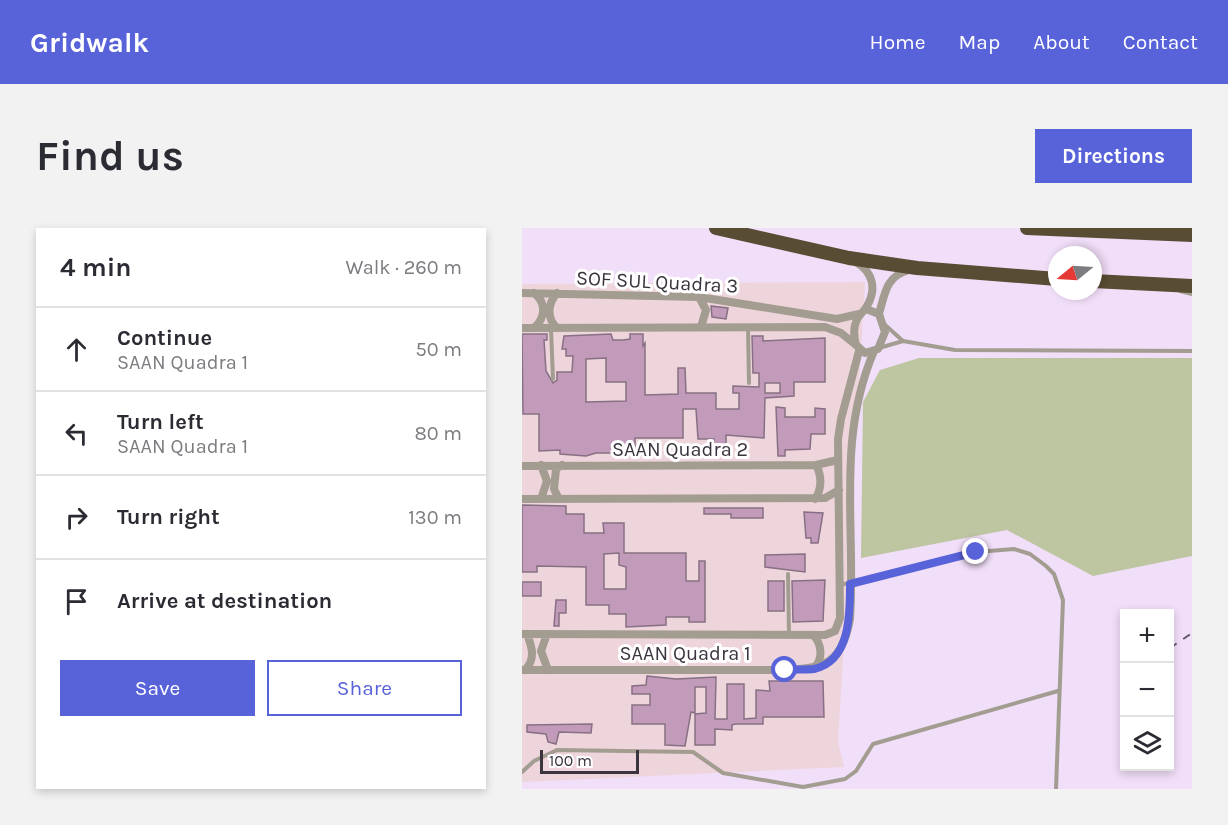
<!DOCTYPE html>
<meta charset="utf-8">
<style>
body{margin:0;font-family:Karla,sans-serif;background:#f2f2f3;color:#2b2b33}
.controls{position:absolute;right:18px;bottom:18px;display:grid;overflow:hidden;border-radius:0px;box-shadow:0 3px 9px #0003}
.controls button{width:54px;height:54px;display:grid;place-items:center;padding:0;border:0;border-bottom:2px solid #e1e1e2;background:#fff;color:#2b2b33;font:30px sans-serif}
.compass{position:absolute;left:526px;top:18px;width:54px;height:54px;border-radius:50%;background:#fff;box-shadow:0 3px 9px #0003;rotate:252deg}
.scale{position:absolute;left:18px;bottom:15px;width:99px;box-sizing:border-box;padding-left:6px;border:3px solid #3b343e;border-top:0;font-size:16px;line-height:21px;white-space:nowrap;color:#3b343e;-webkit-text-stroke:4px #fff;paint-order:stroke}
.stop{position:absolute;width:18px;height:18px;margin:-14px;border:4px solid #5862d9;border-radius:50%;background:#fff}
.stop.end{background:#5862d9;border-color:#fff;box-shadow:0 2px 6px #0008}
.list{margin:0;padding:0;list-style:none}
h2{display:flex;justify-content:space-between;align-items:center;height:78px;margin:0;padding:0 24px;font-size:26px}
h2 small{font-size:20px;font-weight:400;color:#7c7c81}
.list li{display:grid;grid-template-columns:39px 1fr auto;gap:18px;align-items:center;box-sizing:border-box;height:84px;padding:0 24px;border-top:2px solid #e1e1e2}
.list b{display:block;font-size:22px;white-space:nowrap}
.list p{margin:0;font-size:20px;white-space:nowrap;color:#7c7c81}
.list em{font-size:20px;font-style:normal;color:#7c7c81}
.actions{display:flex;gap:12px;padding:18px 24px}
.actions a{flex:1;padding:14px 0;border:2px solid #5862d9;border-radius:0px;text-align:center;font-size:21px;color:#5862d9}
.actions .main{background:#5862d9;color:#fff}
.icon{flex:none;width:33px;height:33px;fill:none;stroke:currentColor;stroke-width:2;stroke-linecap:round;stroke-linejoin:round}
.map{position:relative;flex:none;width:670px;height:561px;overflow:hidden;border-radius:0px}
header{display:flex;align-items:center;gap:36px;box-sizing:border-box;height:84px;padding:0 30px;background:#5862d9;color:#fff}
header strong{font-size:28px}
nav{display:flex;gap:33px;margin-inline-start:auto;font-size:21px}
.intro{display:flex;align-items:center;justify-content:space-between;box-sizing:border-box;height:144px;padding:0 36px}
h1{margin:0;font-size:42px}
.button{padding:15px 27px;border-radius:0px;background:#5862d9;color:#fff;font-size:21px;font-weight:700}
main{display:flex;gap:36px;padding:0 36px}
aside{flex:1;background:#fff;border-radius:0px;box-shadow:0 3px 9px #0003}
.map>svg:first-child{display:block}
</style>
<header>
<strong>Gridwalk</strong>
<nav><a>Home</a><a>Map</a><a>About</a><a>Contact</a></nav>
</header>
<div class="intro"><h1>Find us</h1><a class="button">Directions</a></div>
<main>
<aside>
<h2>4 min<small>Walk · 260 m</small></h2>
<ul class="list">
<li><svg class="icon" aria-label="ahead" viewBox="0 0 24 24"><path d="M12 20V5M6 11l6-6 6 6"/></svg><div><b>Continue</b><p>SAAN Quadra 1</p></div><em>50 m</em></li>
<li><svg class="icon" aria-label="left" viewBox="0 0 24 24"><path d="M17 20v-9H6M10 6l-5 5 5 5"/></svg><div><b>Turn left</b><p>SAAN Quadra 1</p></div><em>80 m</em></li>
<li><svg class="icon" aria-label="right" viewBox="0 0 24 24"><path d="M7 20v-9h11M14 6l5 5-5 5"/></svg><div><b>Turn right</b></div><em>130 m</em></li>
<li><svg class="icon" aria-label="arrive" viewBox="0 0 24 24"><path d="M6 21V4h12l-3 4 3 4H6"/></svg><div><b>Arrive at destination</b></div></li>
</ul>
<div class="actions"><a class="main">Save</a><a>Share</a></div>
</aside>
<div class="map">
<svg width="670" height="561" viewBox="0 0 670 561">
<rect width="100%" height="100%" fill="#f1def8"/>
<!-- industrial -->
<path fill="#eed4db" d="M343,54L316,514L322,539L0,554V56Z"/>
<!-- green -->
<path fill="#bec5a1" d="M397,130H670V328L571,348L485,302L339,330L341,174L358,142Z"/>
<!-- building -->
<path fill="#c29bbb" stroke="#877083" stroke-width="1.5" fill-rule="evenodd" d="M189,78L206,80L204,91L190,89Z
M0,106H25V112H22L24,143L31,155L35,152V144H50L51,128H44V121H40L42,108L89,106L91,112H101L108,111V106H121V118L123,115V167L156,166V140H163L164,165H194V181H217V165H211V158L237,159V145H231L230,108H241V113L303,110V154H272V168L243,170L242,210L204,207V219H192V211H176L174,181H161V210H113V225H74L64,228L38,226V222L17,223V186H1ZM84,130V154H104V173L64,174V131ZM243,155H258V165H243Z
M254,179L263,180V189H293V180L303,181V206H289L288,221L263,222V228H256Z
M0,277L44,278V286H62V305H82L81,295H102V325H164V353H177V333H183V394H167V389H144V397L104,399V386H87V377H64V339L15,338V344H0ZM97,325V337L104,339V361H82V326Z
M182,280H241V290H209V286H182Z
M282,284L301,285L296,315H289V310H284Z
M283,326V344L243,339V327Z
M303,352L301,393L271,394L270,353Z
M246,353H262V383H246Z
M0,354H19V368H0Z
M34,372H44V385H37V398H32Z
M125,448L154,451L194,449L193,491H205V456H222V491L234,490V462L248,463L247,453H301L302,489H241V496H213L210,497V502L193,501V517H173V486L184,485V459H173V485L169,484L163,518L143,517V496H110V477H128V466H110V458L124,457Z
M70,496L69,505L37,504L34,516L26,514L24,506L5,504V497Z"/>
<g fill="none" stroke-linecap="round" stroke-linejoin="round">
<!-- lane -->
<path stroke="#a39d91" stroke-width="4" d="M658,63L670,66
M226,99L227,155
M29,101L31,151
M381,113L433,122L670,123
M357,120L381,113L362,96
M266,346L267,407
M318,357L454,324L492,321L508,326L524,338L532,346L541,372L534,561
M0,544L12,533L35,522L171,524L201,545L281,559L323,551L334,543L351,516L536,463"/>
<!-- street -->
<path stroke="#a39d91" stroke-width="8" d="M334,34C351,44 355,61 345,78C342,84 336,87 334,94C331,101 332,109 334,117L343,125L356,121L363,104L357,86L344,81
M0,65L177,69L315,91L337,86
M12,65C24,74 24,89 13,99
M177,69L184,82L179,99
M357,86C363,65 364,48 387,42
M0,100L303,99L319,105L334,117
M35,100C24,90 26,75 35,65
M19,237L25,253L19,271
M0,238L294,237L316,232
M0,271L303,270L317,262
M37,271L32,261L34,241L40,237
M293,271C300,261 300,248 294,237
M0,406L303,407L313,403L318,390L316,211L319,191L337,123
M25,406L19,423L26,442
M291,407C300,416 301,430 293,439
M0,442H263C304,440 320,435 328,391C334,299 314,212 352,123
M3,442C14,431 10,419 5,406"/>
<!-- highway -->
<path stroke="#594c34" stroke-width="14" d="M194,0L327,30L395,40L535,51
M505,0L670,7
M571,53L670,58"/>
<!-- rail -->
<path stroke="#615865" stroke-width="2" stroke-dasharray="8 8" stroke-linecap="butt" d="M648,420L670,405"/>
</g>
<g fill="none" stroke-linecap="round" stroke-linejoin="round">
<!-- route -->
<path stroke="#5862d9" stroke-width="8" d="M263,442C273,441 283,442 292,441C329,433 328,384 328,356L454,324"/>
</g>
<g text-anchor="middle" dominant-baseline="central" stroke-width="6" stroke-linejoin="round" paint-order="stroke">
<!-- street labels -->
<g font-size="20" fill="#3b343e" stroke="#fff">
<text transform="translate(135 54) rotate(3)">SOF SUL Quadra 3</text>
<text x="158" y="221">SAAN Quadra 2</text>
<text x="163" y="425">SAAN Quadra 1</text>
</g>
</g>
</svg>
<div class="controls">
<button>+</button>
<button>−</button>
<button><svg class="icon" aria-label="layers" viewBox="0 0 24 24"><path d="M12 4l9 5-9 5-9-5zM3 14l9 5 9-5"/></svg></button>
</div>
<svg class="compass" viewBox="-18 -18 36 36"><path d="M0-13l5 13h-10z" fill="#e53935"/><path d="M0 13l5-13h-10z" fill="#7c7c81"/></svg>
<div class="scale">100 m</div>
<div class="stop" style="left:263px;top:442px"></div>
<div class="stop end" style="left:454px;top:324px"></div>
</div>
</main>
